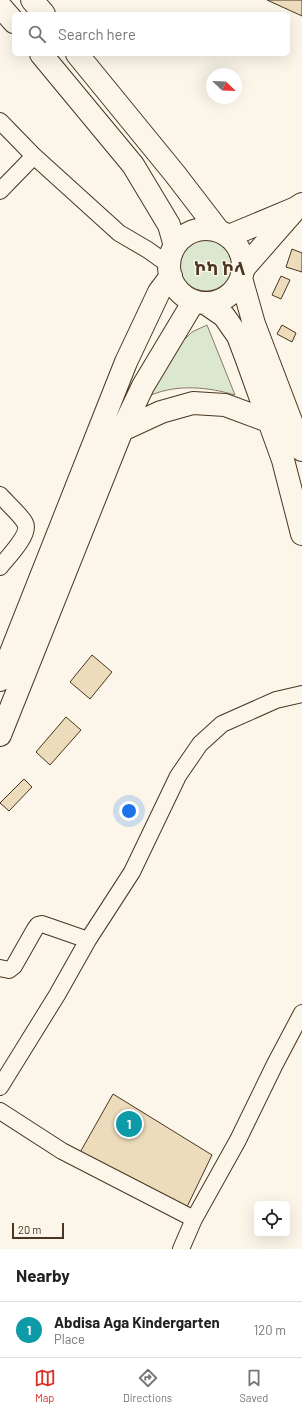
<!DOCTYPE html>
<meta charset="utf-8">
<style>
body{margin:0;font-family:Barlow,"Noto Sans Ethiopic",sans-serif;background:#f6f6f6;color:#222}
.controls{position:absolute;right:12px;bottom:12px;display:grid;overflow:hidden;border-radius:6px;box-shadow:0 4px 16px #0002}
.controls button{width:36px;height:36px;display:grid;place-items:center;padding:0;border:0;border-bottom:1px solid #e0e0e0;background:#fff;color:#222;font:20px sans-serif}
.compass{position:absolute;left:206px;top:68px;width:36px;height:36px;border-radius:50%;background:#fff;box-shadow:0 4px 16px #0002;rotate:113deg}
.scale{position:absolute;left:12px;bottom:10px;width:52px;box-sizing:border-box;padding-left:4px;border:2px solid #4a3520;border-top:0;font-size:11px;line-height:14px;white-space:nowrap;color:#4a3520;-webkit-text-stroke:3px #fbf6e9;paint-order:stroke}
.you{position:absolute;left:129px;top:811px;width:14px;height:14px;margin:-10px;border:3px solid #fff;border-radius:50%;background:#1a73e8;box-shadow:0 0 0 6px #1a73e833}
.badge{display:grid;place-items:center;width:26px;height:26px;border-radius:50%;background:#d93025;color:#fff;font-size:13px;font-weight:700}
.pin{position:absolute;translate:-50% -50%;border:2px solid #fff;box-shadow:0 1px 4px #0006}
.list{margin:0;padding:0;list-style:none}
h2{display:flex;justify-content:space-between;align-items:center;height:52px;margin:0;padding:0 16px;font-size:17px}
h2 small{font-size:13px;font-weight:400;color:#767676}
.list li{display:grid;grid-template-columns:26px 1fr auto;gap:12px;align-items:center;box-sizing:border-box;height:56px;padding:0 16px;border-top:1px solid #e0e0e0}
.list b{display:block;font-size:15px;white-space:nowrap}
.list p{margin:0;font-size:13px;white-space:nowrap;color:#767676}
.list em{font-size:13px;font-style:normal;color:#767676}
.icon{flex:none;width:22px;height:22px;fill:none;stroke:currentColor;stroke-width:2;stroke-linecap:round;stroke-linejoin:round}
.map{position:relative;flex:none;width:302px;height:1249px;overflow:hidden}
.search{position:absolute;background:#fff;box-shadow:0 4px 16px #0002;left:12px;right:12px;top:12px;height:44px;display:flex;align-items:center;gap:10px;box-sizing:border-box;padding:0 14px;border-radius:6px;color:#767676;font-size:15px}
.sheet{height:108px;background:#fff}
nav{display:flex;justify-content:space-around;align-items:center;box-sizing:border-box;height:56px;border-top:1px solid #e0e0e0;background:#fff;font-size:11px;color:#767676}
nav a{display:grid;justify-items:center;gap:2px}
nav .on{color:#d93025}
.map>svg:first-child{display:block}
</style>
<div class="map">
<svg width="302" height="1249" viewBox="0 0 302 1249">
<rect width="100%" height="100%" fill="#fbf6e9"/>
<!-- green -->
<path fill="#dce7d0" stroke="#887966" d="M179 264a27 27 0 1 1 54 0a27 27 0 1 1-54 0Z
M207,325L235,395C208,387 178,384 151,395L161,369L174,350L192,332Z"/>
<!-- building -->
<path fill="#ecdcbc" stroke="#4a3520" d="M267,0H302V16Z
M292,249L302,253V272L286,267Z
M281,276L290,280L281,299L272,295Z
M282,325L296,333L292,342L277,334Z
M92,655L112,672L90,699L70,682Z
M66,717L81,730L50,765L36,752Z
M24,779L32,787L9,811L0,803Z
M113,1094L212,1155L185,1211L78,1156Z"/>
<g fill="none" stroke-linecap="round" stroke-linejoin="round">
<!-- minor casing -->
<g stroke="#4a3520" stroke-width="18">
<path id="minor" d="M0,121L34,156L119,233L148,250L169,265
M0,191L34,156
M0,495C7,503 21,515 25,523C31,534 7,558 0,567
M0,968L9,970L14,966L35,929L38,925L42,924L88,940
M0,1087L57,995L88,940L132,872L178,776L200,744L222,724L276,700L302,694
M0,1111L62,1151L194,1219
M181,1249L194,1219L238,1140L275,1064L302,1013"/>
</g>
<!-- secondary casing -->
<g stroke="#4a3520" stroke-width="24">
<path id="secondary" d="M229,236L296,208L302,204
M244,268L293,212"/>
</g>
<!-- primary casing -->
<g stroke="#4a3520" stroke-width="24">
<path id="primary" d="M32,0L44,14
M0,6L14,22
M41,54L133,165L169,225L175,246
M77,54L175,174L218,230
M169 266a37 37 0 1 1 74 0a37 37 0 1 1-74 0Z
M241,278L254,324L302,450
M205,303L224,316L238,336L247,360L283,460L302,534
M122,430L161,412L193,403L225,405L268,421
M0,680L126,362L159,292L171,276
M0,735L122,430L143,386L194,301"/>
</g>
<!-- minor -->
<use href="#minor" stroke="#fbf6e9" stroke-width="16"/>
<!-- secondary -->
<use href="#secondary" stroke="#fbf6e9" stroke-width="22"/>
<!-- primary -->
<use href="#primary" stroke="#fbf6e9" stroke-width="22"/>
</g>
<g text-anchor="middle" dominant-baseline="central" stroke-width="3" stroke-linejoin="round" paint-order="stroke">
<!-- district labels -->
<g font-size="18" font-weight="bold" fill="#4a3520" stroke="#fbf6e9">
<text x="220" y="268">ኮካ ኮላ</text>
</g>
</g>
</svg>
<div class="controls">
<button><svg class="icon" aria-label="locate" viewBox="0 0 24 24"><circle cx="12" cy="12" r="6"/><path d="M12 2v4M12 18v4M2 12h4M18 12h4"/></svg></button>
</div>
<svg class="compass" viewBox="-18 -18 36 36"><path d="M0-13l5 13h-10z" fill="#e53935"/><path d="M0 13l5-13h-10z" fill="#767676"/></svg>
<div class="scale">20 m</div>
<div class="you"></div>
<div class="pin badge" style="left:129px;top:1124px;background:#0f9aa8">1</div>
<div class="search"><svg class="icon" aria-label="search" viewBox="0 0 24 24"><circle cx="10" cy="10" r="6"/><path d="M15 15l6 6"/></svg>Search here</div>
</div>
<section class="sheet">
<h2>Nearby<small></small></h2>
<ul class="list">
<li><span class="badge" style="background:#0f9aa8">1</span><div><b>Abdisa Aga Kindergarten</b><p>Place</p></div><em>120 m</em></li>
</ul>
</section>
<nav>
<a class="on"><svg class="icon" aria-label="map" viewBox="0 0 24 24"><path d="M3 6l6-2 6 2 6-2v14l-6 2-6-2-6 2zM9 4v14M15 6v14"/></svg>Map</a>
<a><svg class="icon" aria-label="directions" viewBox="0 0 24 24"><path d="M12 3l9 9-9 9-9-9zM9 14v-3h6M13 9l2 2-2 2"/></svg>Directions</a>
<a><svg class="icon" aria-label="saved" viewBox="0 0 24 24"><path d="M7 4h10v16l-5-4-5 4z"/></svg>Saved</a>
</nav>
